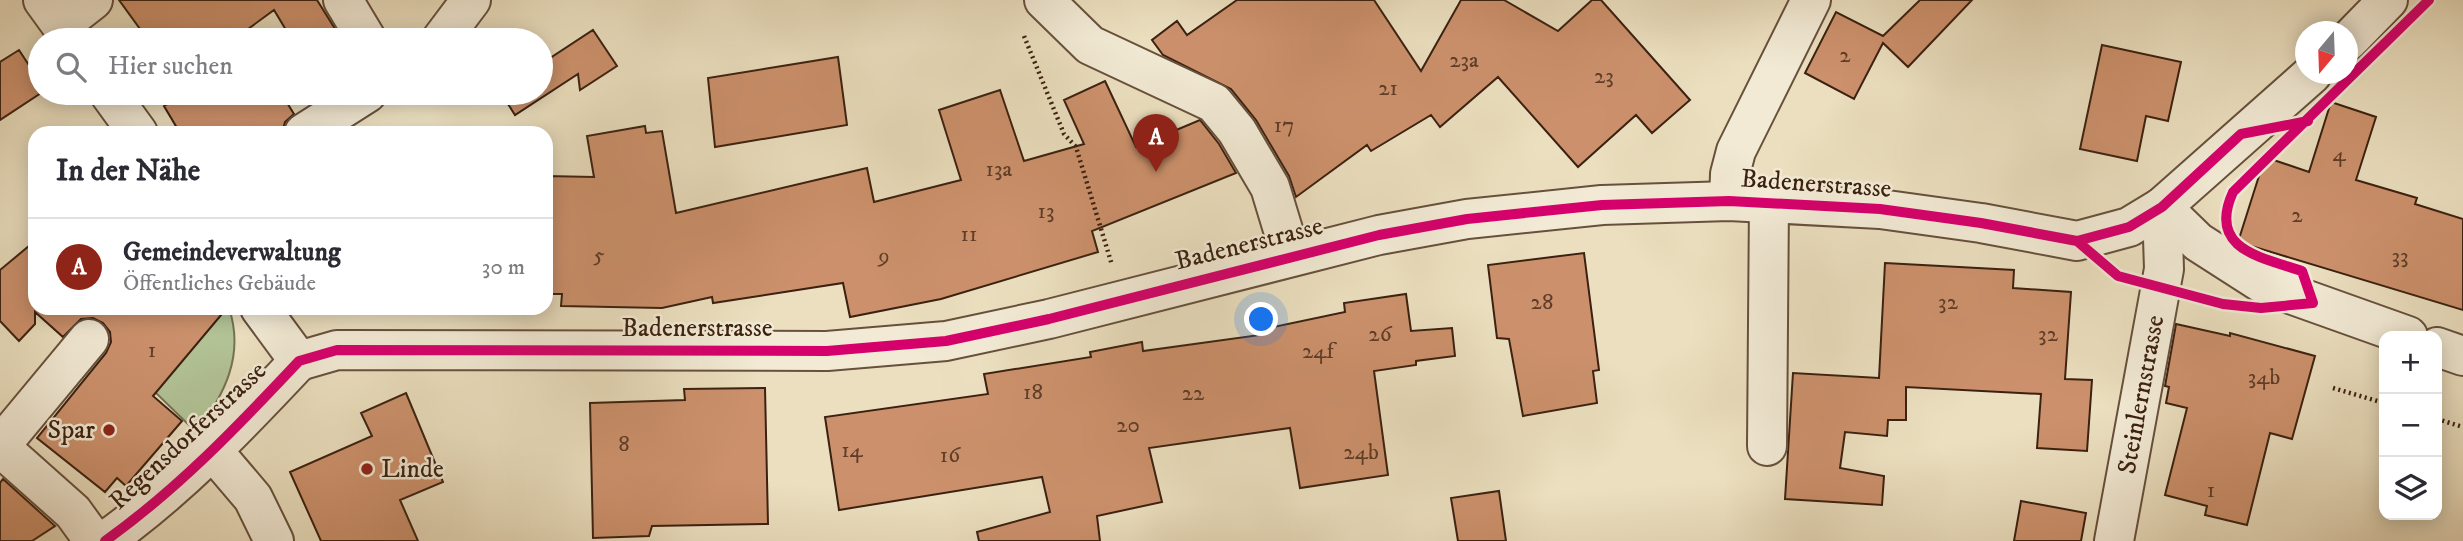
<!DOCTYPE html>
<html lang="de">
<meta charset="utf-8">
<style>
body{margin:0;font-family:"IM FELL DW Pica",serif;background:#f7f7f7;color:#2b2b33}
.controls{position:absolute;right:21px;bottom:21px;display:grid;overflow:hidden;border-radius:14px;box-shadow:0 4px 18px #0003}
.controls button{width:63px;height:63px;display:grid;place-items:center;padding:0;border:0;border-bottom:2px solid #e1e1e2;background:#fff;color:#2b2b33;font:35px sans-serif}
.compass{position:absolute;left:2295px;top:21px;width:63px;height:63px;border-radius:50%;background:#fff;box-shadow:0 4px 18px #0003;rotate:199deg}
.you{position:absolute;left:1262px;top:320px;width:24px;height:24px;margin:-18px;border:5px solid #fff;border-radius:50%;background:#1a73e8;box-shadow:0 0 0 10px #1a73e833}
.badge{display:grid;place-items:center;width:46px;height:46px;border-radius:50%;background:#8f2418;color:#fff;font-size:23px;font-weight:700}
.pin{position:absolute;translate:-50% -58px;filter:drop-shadow(0 2px 4px #0008)}
.pin::after{content:'';position:absolute;top:37px;width:24px;height:21px;background:inherit;clip-path:polygon(0 0,100% 0,50% 100%)}
.list{margin:0;padding:0;list-style:none}
h2{display:flex;justify-content:space-between;align-items:center;height:91px;margin:0;padding:0 28px;font-size:30px}
h2 small{font-size:23px;font-weight:400;color:#7c7c81}
.list li{display:grid;grid-template-columns:46px 1fr auto;gap:21px;align-items:center;box-sizing:border-box;height:98px;padding:0 28px;border-top:2px solid #e1e1e2}
.list b{display:block;font-size:26px;white-space:nowrap}
.list p{margin:0;font-size:23px;white-space:nowrap;color:#7c7c81}
.list em{font-size:23px;font-style:normal;color:#7c7c81}
.icon{flex:none;width:38px;height:38px;fill:none;stroke:currentColor;stroke-width:2;stroke-linecap:round;stroke-linejoin:round}
.map{position:relative;flex:none;width:2463px;height:541px;overflow:hidden}
.search{position:absolute;background:#fff;box-shadow:0 4px 18px #0003;left:28px;top:28px;width:525px;height:77px;display:flex;align-items:center;gap:18px;box-sizing:border-box;padding:0 24px;border-radius:38px;color:#7c7c81;font-size:26px}
.panel{position:absolute;background:#fff;box-shadow:0 4px 18px #0003;left:28px;top:126px;width:525px;height:189px;border-radius:21px}
.map>svg:first-child{display:block}
</style>
<div class="map">
<svg width="2463" height="541" viewBox="0 0 2463 541">
<rect width="100%" height="100%" fill="#ebdfbf"/>
<filter id="stains"><feTurbulence type="fractalNoise" baseFrequency=".00286" numOctaves="4"/><feColorMatrix values="0 0 0 0 .2 0 0 0 0 .09 0 0 0 0 .02 0 0 0 .5 -.17"/></filter>
<radialGradient id="worn" r=".72"><stop offset=".6" stop-color="#630" stop-opacity="0"/><stop offset="1" stop-color="#630" stop-opacity=".3"/></radialGradient>
<!-- green -->
<path fill="#b2c396" stroke="#767254" stroke-width="2" d="M225,308H229C245,356 224,394 197,433L155,392Z"/>
<!-- building -->
<path fill="#cc916c" stroke="#3b2111" stroke-width="2" d="M119,0H317L342,40H292L274,10L233,40H148Z
M1237,0H1374L1421,71L1461,0H1504L1558,31L1592,0H1601L1690,100L1652,133L1636,115L1578,167L1498,77L1440,127L1431,115L1371,151L1367,145L1296,197L1289,176L1256,120L1231,89L1163,55L1152,40L1177,21L1187,35Z
M1920,0H1972L1908,67L1883,43L1854,99L1805,73L1836,12L1883,36Z
M593,30L617,66L580,90L578,74L515,115L501,93H541V64Z
M2102,45L2181,62L2168,121L2146,116L2137,161L2080,149Z
M19,50L40,82L41,93L0,120V62Z
M838,57L847,125L715,147L708,78Z
M1105,81L1136,147L1200,120L1219,144L1236,173L1092,231L1098,252L941,299L850,317L843,283L713,303L712,297L662,308L561,306L562,294H546V176L594,177L587,136L645,126L646,133L662,131L676,213L867,168L874,202L961,180L939,110L1000,90L1024,161L1084,144L1064,100Z
M187,93H281L294,114L285,122L282,133H180L164,106Z
M2331,102L2376,117L2356,180L2417,198L2415,204L2463,219V310L2238,242L2265,157L2309,172Z
M35,241V308H227L153,396L182,421L126,486L117,478L105,492L37,438L106,353L111,342L110,332L103,323L93,318L81,319L63,337L35,312V324L19,341L0,321V270Z
M1584,253L1599,370L1593,371L1597,403L1523,416L1509,339L1497,338L1488,265Z
M1885,263L2014,270L2013,288L2071,292L2065,379L2092,380L2087,451L2037,448L2041,394L1906,387V420H1888L1887,436L1845,432L1840,468L1884,476L1882,505L1785,499L1793,373L1879,378Z
M1406,294L1411,331L1452,328L1455,356L1416,361V365L1374,371L1388,475L1300,488L1290,428L1149,448L1162,502L1097,516L1100,541H979L977,532L1050,512L1042,477L839,510L825,417L988,394L984,374L1091,357L1090,352L1142,342L1143,351L1260,335L1259,330L1345,312L1344,303Z
M2176,324L2230,336V333L2315,356L2292,439L2270,433L2247,525L2205,515L2207,506L2165,495L2187,408L2166,403L2169,387L2165,386Z
M765,388L768,524L652,526L649,536L593,538L590,403L685,400L684,389Z
M406,393L443,482L400,500L418,541H321L290,472L372,436L361,413Z
M3,479L55,526L32,541H0V483Z
M1499,491L1506,541H1458L1451,498Z
M2021,501L2086,513L2081,541H2014Z"/>
<g fill="none" stroke-linecap="round" stroke-linejoin="round">
<!-- minor casing -->
<g stroke="#67503c" stroke-width="42">
<g id="minor">
<path d="M43,0L72,40"/>
<path d="M343,0L367,40"/>
<path d="M1044,0L1090,45L1214,103L1237,131L1270,187L1291,256"/>
<path d="M61,25L93,0"/>
<path d="M441,40L471,0"/>
<path d="M2348,41L2388,0"/>
<path d="M109,93L138,133"/>
<path d="M304,133L367,93"/>
<path d="M1729,201L1730,174L1736,151L1811,0"/>
<path d="M2162,207L2198,242L2265,285L2408,336"/>
<path d="M260,308L299,361"/>
<path d="M2437,347L2463,356"/>
<path d="M299,361L337,350L827,351L946,341L1049,319L1379,235L1467,219L1602,205L1729,201L1880,209L1981,223L2077,241L2129,227L2162,207L2312,74"/>
<path d="M0,446L89,339"/>
<path d="M1767,446L1769,202"/>
<path d="M0,447L73,512L94,541"/>
<path d="M213,451L253,498L274,541"/>
<path d="M105,541C178,489 238,426 299,361"/>
<path id="s1" d="M2114,541L2164,269L2162,207"/>
</g>
</g>
<!-- path -->
<path stroke="#3b2111" stroke-width="4.5" stroke-dasharray="2 3.5" stroke-linecap="butt" d="M1024,36L1064,134L1076,147L1112,265
M2333,388L2384,403
M2437,419L2463,427"/>
<!-- minor -->
<use href="#minor" stroke="#f2ead5" stroke-width="38"/>
<!-- cycleway casing -->
<g stroke="#f2ead5" stroke-width="15">
<path id="cycleway" d="M2077,241L2118,276L2223,304L2261,308L2313,303L2302,271C2260,257 2207,249 2233,192L2429,0
M299,361L337,350L827,351L946,341L1049,319L1379,235L1467,219L1602,205L1729,201L1880,209L1981,223L2077,241L2129,227L2162,207L2241,134L2308,121
M105,541C178,489 238,426 299,361"/>
</g>
<!-- cycleway -->
<use href="#cycleway" stroke="#d6006c" stroke-width="10"/>
</g>
<!-- markers -->
<g fill="#8f2418" stroke="#f2ead5" stroke-width="2.5">
<circle cx="109" cy="430" r="7"/>
<circle cx="367" cy="469" r="7"/>
</g>
<g text-anchor="middle" dominant-baseline="central" stroke-width="5" stroke-linejoin="round" paint-order="stroke">
<!-- number labels -->
<g font-size="23" fill="#5f3d28">
<text x="1845" y="55">2</text>
<text x="1464" y="60">23a</text>
<text x="1604" y="76">23</text>
<text x="1388" y="88">21</text>
<text x="1284" y="125">17</text>
<text x="2339" y="154">4</text>
<text x="999" y="169">13a</text>
<text x="1046" y="211">13</text>
<text x="2297" y="215">2</text>
<text x="969" y="234">11</text>
<text x="599" y="255">5</text>
<text x="884" y="256">9</text>
<text x="2400" y="256">33</text>
<text x="1542" y="302">28</text>
<text x="1948" y="302">32</text>
<text x="1380" y="334">26</text>
<text x="2048" y="334">32</text>
<text x="152" y="350">1</text>
<text x="1318" y="351">24f</text>
<text x="2264" y="377">34b</text>
<text x="1033" y="392">18</text>
<text x="1193" y="393">22</text>
<text x="1128" y="425">20</text>
<text x="624" y="444">8</text>
<text x="852" y="450">14</text>
<text x="1361" y="452">24b</text>
<text x="950" y="455">16</text>
<text x="2211" y="490">1</text>
</g>
<!-- street labels -->
<g font-size="26" fill="#3b2111" stroke="#f2ead5">
<text transform="translate(1816 184) rotate(4)">Badenerstrasse</text>
<text transform="translate(1249 244) rotate(-14)">Badenerstrasse</text>
<text x="697" y="328">Badenerstrasse</text>
<text stroke="none"><textPath href="#s1" startOffset="149">Steinlernstrasse</textPath></text>
<text transform="translate(188 436) rotate(-43)">Regensdorferstrasse</text>
</g>
<!-- poi labels -->
<g font-size="26" fill="#3b2111" stroke="#f2ead5" text-anchor="end">
<text x="95" y="430">Spar</text>
<text x="381" y="469" text-anchor="start">Linde</text>
</g>
</g>
<rect width="100%" height="100%" filter="url(#stains)"/>
<rect width="100%" height="100%" fill="url(#worn)"/>
</svg>
<div class="controls">
<button>+</button>
<button>−</button>
<button><svg class="icon" aria-label="layers" viewBox="0 0 24 24"><path d="M12 4l9 5-9 5-9-5zM3 14l9 5 9-5"/></svg></button>
</div>
<svg class="compass" viewBox="-18 -18 36 36"><path d="M0-13l5 13h-10z" fill="#e53935"/><path d="M0 13l5-13h-10z" fill="#7c7c81"/></svg>
<div class="you"></div>
<div class="pin badge" style="left:1156px;top:172px">A</div>
<div class="search"><svg class="icon" aria-label="search" viewBox="0 0 24 24"><circle cx="10" cy="10" r="6"/><path d="M15 15l6 6"/></svg>Hier suchen</div>
<section class="panel">
<h2>In der Nähe<small></small></h2>
<ul class="list">
<li><span class="badge">A</span><div><b>Gemeindeverwaltung</b><p>Öffentliches Gebäude</p></div><em>30 m</em></li>
</ul>
</section>
</div>
